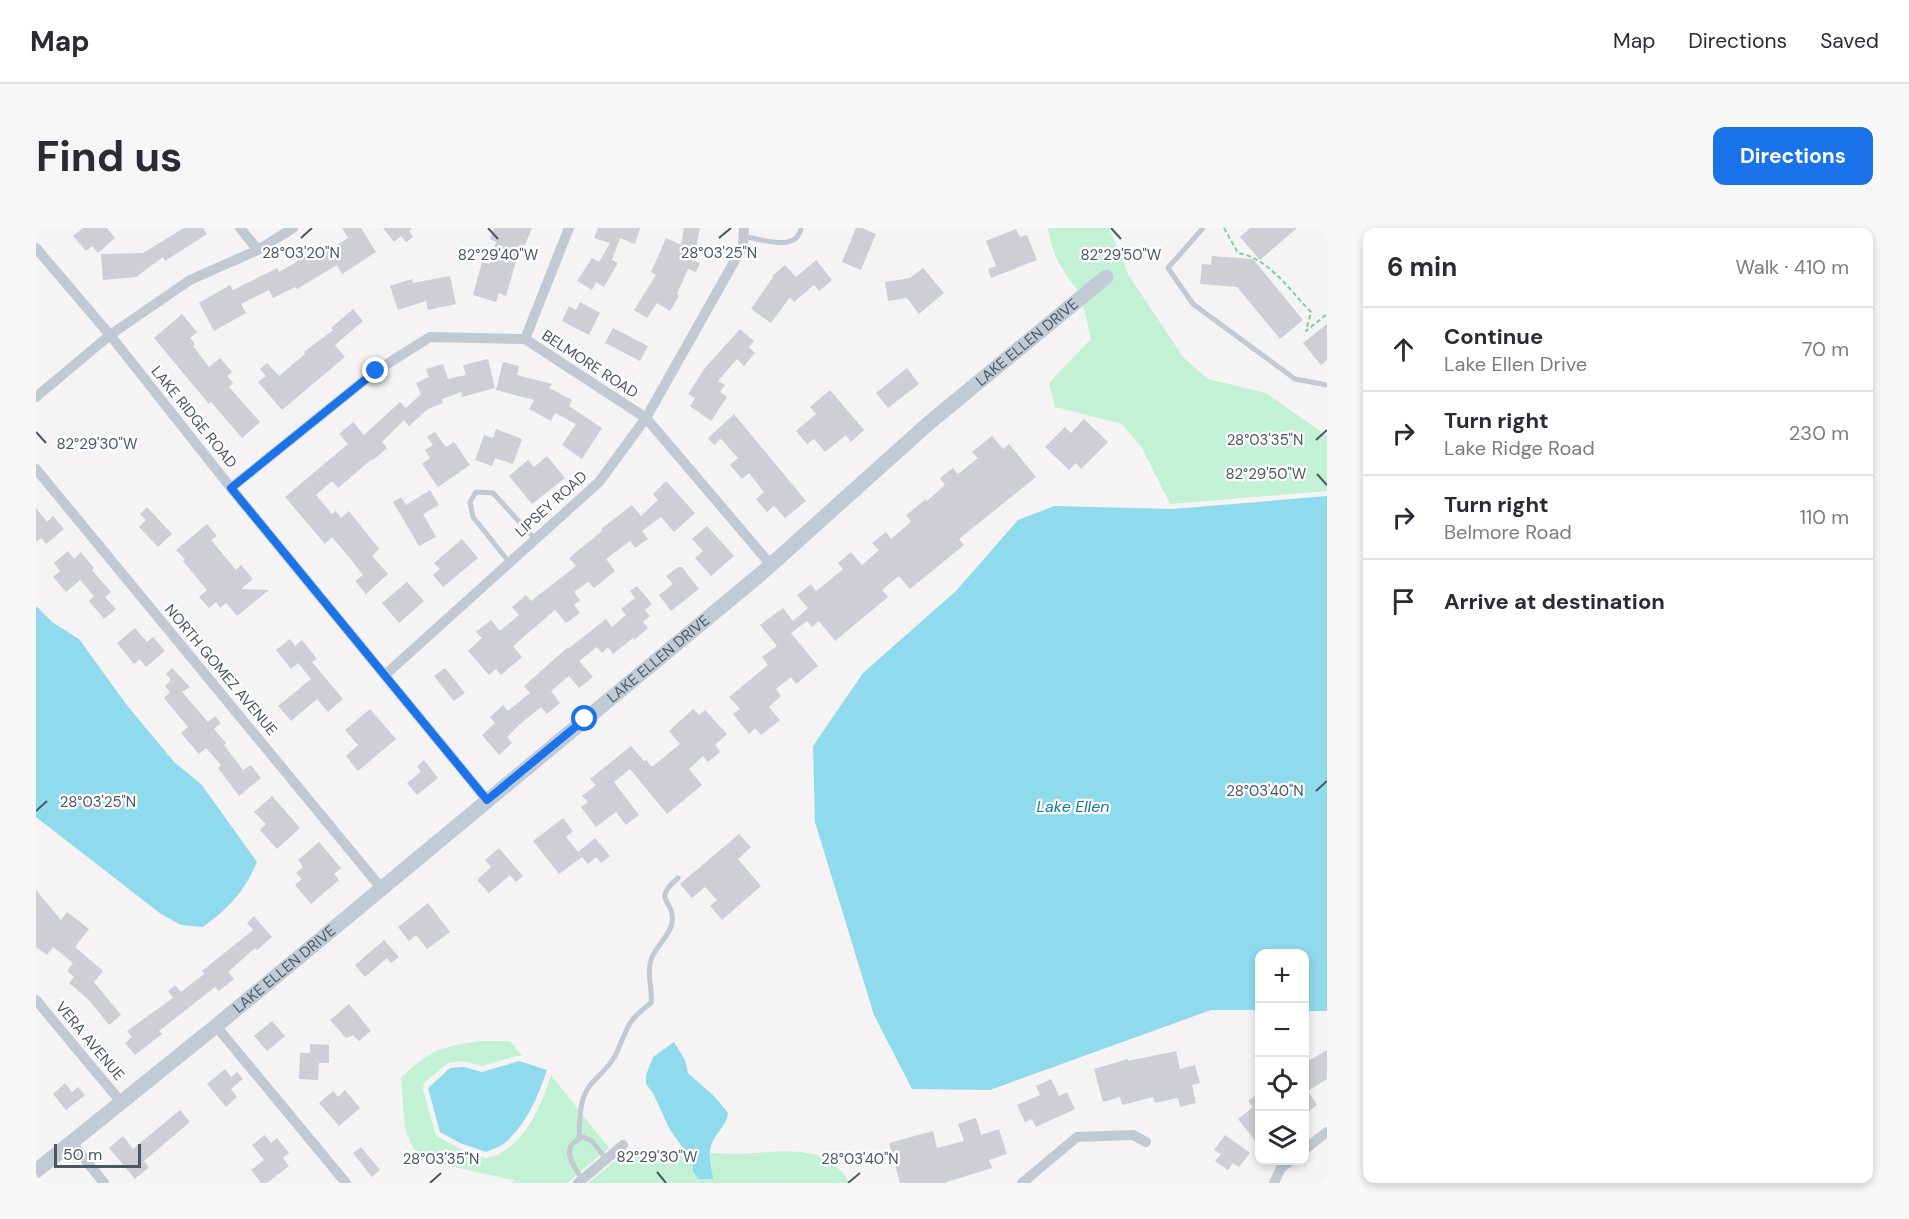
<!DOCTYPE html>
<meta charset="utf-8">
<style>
body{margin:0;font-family:"DM Sans",sans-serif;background:#f7f7f7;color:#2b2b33}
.controls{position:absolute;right:18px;bottom:18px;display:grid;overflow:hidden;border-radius:12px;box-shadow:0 3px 9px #0003}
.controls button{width:54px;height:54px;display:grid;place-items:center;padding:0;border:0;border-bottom:2px solid #e1e1e2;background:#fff;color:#2b2b33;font:30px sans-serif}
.scale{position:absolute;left:18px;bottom:15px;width:87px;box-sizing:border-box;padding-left:6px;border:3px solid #4a5661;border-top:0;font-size:16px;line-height:21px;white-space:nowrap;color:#4a5661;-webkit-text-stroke:4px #fff;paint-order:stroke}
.stop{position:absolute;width:18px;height:18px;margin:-14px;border:4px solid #1a73e8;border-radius:50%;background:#fff}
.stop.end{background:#1a73e8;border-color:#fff;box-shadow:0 2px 6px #0008}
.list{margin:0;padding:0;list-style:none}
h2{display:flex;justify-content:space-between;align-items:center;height:78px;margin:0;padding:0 24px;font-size:26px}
h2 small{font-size:20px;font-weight:400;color:#7c7c81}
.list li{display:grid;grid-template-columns:39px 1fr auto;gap:18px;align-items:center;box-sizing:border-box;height:84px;padding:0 24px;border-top:2px solid #e1e1e2}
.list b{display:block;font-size:22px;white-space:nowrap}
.list p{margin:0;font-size:20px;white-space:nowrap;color:#7c7c81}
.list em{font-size:20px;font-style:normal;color:#7c7c81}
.icon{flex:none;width:33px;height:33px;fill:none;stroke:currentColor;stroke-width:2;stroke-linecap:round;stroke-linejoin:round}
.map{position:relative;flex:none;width:1291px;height:955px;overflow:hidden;border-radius:12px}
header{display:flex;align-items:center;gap:36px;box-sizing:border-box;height:84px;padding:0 30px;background:#fff;border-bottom:2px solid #e1e1e2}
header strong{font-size:28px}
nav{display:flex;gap:33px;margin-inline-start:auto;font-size:21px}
.intro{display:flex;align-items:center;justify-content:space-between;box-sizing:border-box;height:144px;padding:0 36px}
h1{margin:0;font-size:42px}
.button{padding:15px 27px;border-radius:12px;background:#1a73e8;color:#fff;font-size:21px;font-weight:700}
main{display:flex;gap:36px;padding:0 36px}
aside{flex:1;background:#fff;border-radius:12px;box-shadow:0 3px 9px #0003}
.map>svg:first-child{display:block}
</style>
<header>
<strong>Map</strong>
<nav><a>Map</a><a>Directions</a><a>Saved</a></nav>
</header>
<div class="intro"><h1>Find us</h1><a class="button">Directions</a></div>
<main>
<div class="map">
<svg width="1291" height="955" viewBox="0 0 1291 955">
<rect width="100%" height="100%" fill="#f5f3f3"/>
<!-- green -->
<path fill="#c3f1d5" d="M1012,0H1073L1093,48L1147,129L1172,151L1230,165L1291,208V263L1134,276L1106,220L1086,196L1019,179L1013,155L1055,111L1047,76L1078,50L1070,40L1042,63C1027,44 1015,25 1012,0Z
M446,813H474L486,828H481L446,838L427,833L412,835L388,855L387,861L400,908L423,920L449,930C486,925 505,878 515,847L573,920L531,955H476L478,952L382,931L369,901L365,850C395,820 406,819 446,813Z
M620,921L650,923L656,932L657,944L676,945L674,925C683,925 693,926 702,926C734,925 777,915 802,940C807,945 811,948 812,955H552L584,929L586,931L604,927Z"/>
<!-- water -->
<path fill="#90daee" d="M1291,268V783H1269L1268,726H1224L1223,782H1175L954,862L876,861L838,787L779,594L777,518L827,445L920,363L982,292L1018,278L1137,281Z
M0,378L16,394L43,411L90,476L138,534L165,556L221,634C208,664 194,679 167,699L145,697L125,686L0,589Z
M638,814L649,832L652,845L679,869L692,885C691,897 681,903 676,915C671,927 676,939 677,951H663L657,944L656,932L634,902L617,865L610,856V847L617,829Z
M483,833L511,842C503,866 491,895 471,913C466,918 457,921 450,924L424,915L404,904L392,860L414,840L428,839L446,844Z"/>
<!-- building -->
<path fill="#cdcfd5" d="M47,0H71L79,10L62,25L56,18L50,23L37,8Z
M148,0H167L171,6L129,33L127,29L100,49L67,52L65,26L107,25Z
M306,0H325L340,24L306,46L301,37L261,61L259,59L237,70L233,62L205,76L210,85L178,103L163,75L194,57L197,62L241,40L243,44L274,26L277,32L312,10Z
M347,0H376L373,3L377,9L370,14L365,8L358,14Z
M458,0H496L486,24L483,23L470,68L463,65L460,74L437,67L446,34L454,36L460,14L454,11Z
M562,0H604L599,16L584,10L576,32L582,35L568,59L560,54L556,62L541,53L556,30L563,34L574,15L558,10Z
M648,0H664L659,25L656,32L664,35L660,44L652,41L641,66L643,68L634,83L621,75L611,90L598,82L620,47L615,44L630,10L645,17Z
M820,0H826L840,6L825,42L806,34Z
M1214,0H1261L1224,32L1204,9Z
M980,1L984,9L991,7L1001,32L955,50L952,41L960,38L950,13Z
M1176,28L1217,31L1267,92L1244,111L1201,59L1164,56L1166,36L1175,37Z
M780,32L796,52L783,63L778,57L758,74L754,69L735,95L715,81L737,49L736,48L749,37L760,49Z
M887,40L908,65L883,86L871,70L852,73L849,54L874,50Z
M414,48L420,76L392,82L390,73L362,82L354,58L376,51L377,55Z
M544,74L564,85L553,107L526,93L533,78L540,82Z
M317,81L327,93L299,117L309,129L246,182L222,154L230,148L224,141L231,135L243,148L269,126L268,124L297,102L295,100Z
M146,86L161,104L154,110L159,116L157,118L173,139L184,130L196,144L191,148L197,155L193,159L224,194L206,210L175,174L173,176L118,110Z
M1291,96V132L1285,137L1267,115Z
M577,100L612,118L604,133L569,115Z
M704,101L718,113L713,119L719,125L708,138L701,131L682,153L689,157L684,164L691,169L675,193L654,178L659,170L652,166L669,140Z
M452,131L459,160L426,169L425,164L406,171L407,175L392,181L373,198L368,192L346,214L351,220L337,232L336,231L302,260L296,253L280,267L296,286L300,283L305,290L313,283L343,321L336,328L352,346L330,366L319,353L327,347L317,334L296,309L289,316L249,269L312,216L303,206L317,194L328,207L364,174L370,180L385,166L380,155L393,149L390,141L407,136L412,151L430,147L427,137Z
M467,134L483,138L481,147L516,156L513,160L536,172L533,178L566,200L546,231L526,217L540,196L519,185L515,193L493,181L498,172L460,162Z
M871,140L883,156L852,180L840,165Z
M794,162L828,202L815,214L810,207L789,224L778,211L771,216L760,203L780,186L774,179Z
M698,186L770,273L749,290L738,278L731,284L720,271L728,264L713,245L706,251L694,237L702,230L685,211L678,217L672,210Z
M1048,191L1072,214L1045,241L1040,235L1033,242L1009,219L1029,199L1035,205Z
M460,201L486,211L477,236L459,230L456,238L439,232L448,207L457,210Z
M399,204L410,219L418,214L434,237L402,259L386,236L394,230L389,222L397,217L391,209Z
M956,208L967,221L973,216L1000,249L923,311L928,317L874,361L863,348L846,362L852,369L799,413L783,393L776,399L771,393L755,405L782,438L760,456L755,449L740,461L745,468L733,479L744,492L725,507L719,500L713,506L697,486L704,481L693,469L732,437L726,429L741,418L724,397L747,380L757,393L772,380L761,367L775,356L780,363L788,357L807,341L802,335L815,324L826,337L843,322L836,315L850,304L855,311L875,294L870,287L890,271L891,273L909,257L904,250L917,240L922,246L942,230L936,224Z
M511,228L529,250L496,276L473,248L492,232L498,239Z
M630,253L659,285L638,304L625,289L606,303L612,311L599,320L594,313L570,331L579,343L558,360L552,354L538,364L544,372L538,377L544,385L530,395L519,382L477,418L486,429L465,447L460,441L453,447L432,423L446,410L440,404L455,392L464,403L483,387L476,379L490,367L495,373L540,338L533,330L566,303L565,301L596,277L605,288L622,272L617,266Z
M394,262L403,277L387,286L400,309L383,318L357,274L365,269L370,277Z
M111,279L136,306L122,319L103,299L110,292L104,286Z
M0,280L11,294L17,288L28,301L10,316L5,310L0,314Z
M171,296L181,308L175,312L200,342L205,337L217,351L205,361L233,362L201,388L190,375L184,380L180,374L173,380L163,369L171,362L147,333L149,331L140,322Z
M671,298L698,328L675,348L659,330L667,323L656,311Z
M426,311L442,330L407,359L397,347L404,341L398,335Z
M32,323L38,331L45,324L58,340L56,342L75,364L69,369L80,381L68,391L53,373L58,368L44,352L30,364L17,349L24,343L18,335Z
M642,339H646L663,361L635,383L623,367L637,356L630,348Z
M371,354L388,373L363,395L346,375Z
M601,358L616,376L609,382L614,388L607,394L612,400L598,412L597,410L577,426L572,419L566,425L561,419L543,433L557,449L543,460L533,448L515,463L524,475L511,486L505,479L484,496L471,509L476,515L463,527L446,507L459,495L454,489L467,477L472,483L494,465L488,458L532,419L533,420L570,391L576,399L590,387L585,381L599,370L594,363Z
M99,400L111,414L117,409L129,423L110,439L104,431L98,436L81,415Z
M254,411L259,418L266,412L281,431L276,434L307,471L292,484L281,471L255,493L242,478L275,451L262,435L255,441L240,422Z
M136,440L154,459L146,464L172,494L179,488L185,495L178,501L190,515L188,517L207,542L215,537L225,550L203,568L182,540L185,537L170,520L163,526L145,505L152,499L128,470L134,464L129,458L135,452L130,446Z
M409,440L429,465L418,473L398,448Z
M334,481L360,511L322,543L310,528L322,517L309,502Z
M657,481L663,487L669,482L691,506L679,517L684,524L672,534L667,528L653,541L666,557L631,586L594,541L578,554L603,587L590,597L580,584L560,599L545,579L552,574L546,568L560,557L554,551L595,518L608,533L610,532L616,539L644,516L633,503Z
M388,532L402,550L381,567L371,555L385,544L381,538Z
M236,568L264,600L241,621L224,602L230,596L218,584Z
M527,590L537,603L530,609L546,629L523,646L497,613Z
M703,606L715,619L702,631L725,658L686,692L674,678L681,672L669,659L656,670L644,656Z
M559,610L574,628L565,635L560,629L552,636L542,624Z
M283,614L305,640L298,646L303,652L275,676L259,657L266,651L260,645L267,639L262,632Z
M463,620L487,648L480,654L474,647L453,665L441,652L455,639L449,632Z
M0,662L25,692L31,684L53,701L39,719L67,743L58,754L85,787L73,797L53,772L33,755L38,749L31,743L37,735L17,719L11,727L0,719Z
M392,675L414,704L391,721L380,707L373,713L362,699Z
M218,688L236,709L221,722L219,720L192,744L198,751L183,763L179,759L123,803L126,806L99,827L89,815L96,809L91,803L137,770L132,763L139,757L145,764L168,746L166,743L217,702L211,695Z
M348,712L363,729L355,735L351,730L329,749L319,737Z
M313,776L335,803L323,813L317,807L310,810L294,792Z
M236,793L249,808L231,823L218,808Z
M274,816L293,817V835H283L282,852L263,851L264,825H274Z
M1291,822V851L1272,863L1281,877L1269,886V835Z
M1140,823L1144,841L1159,837L1164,855L1156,857L1160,875L1144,879L1142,870L1119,875L1117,869L1086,877L1084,869L1067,874L1058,841L1092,831V833Z
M189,841L195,849L201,844L207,851L195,861L201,869L190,879L171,856Z
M1015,851L1023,868L1031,864L1039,881L1000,899L996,891L989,894L981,877L1004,867L1000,858Z
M29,855L36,864L42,859L49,867L30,882L17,866Z
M309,862L324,880L303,898L283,875L297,863L302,869Z
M1224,864V919L1202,891L1217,879L1212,873Z
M144,882L154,894L108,933L113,939L99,951L73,920L87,908L97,921Z
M940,890L945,907L963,901L971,926L953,932L956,940L910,954L911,955H864L853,915L897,903L901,920L928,913L922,896Z
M229,907L235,915L241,910L253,925L247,930L253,938L231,955H225L215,942L228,932L216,917Z
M1189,907L1214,925L1203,939L1197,935L1192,942L1179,933L1185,926L1178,922Z
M325,919L344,942L336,949L317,925Z"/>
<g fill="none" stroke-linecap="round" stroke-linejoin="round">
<!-- path -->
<path stroke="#7ad0a6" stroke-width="2" stroke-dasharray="4.5 3" stroke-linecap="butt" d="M1188,0L1202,25C1233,30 1254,63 1275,84L1270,103L1291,86"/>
<!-- lane -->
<path stroke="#c1cad2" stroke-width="5" d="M1167,0L1132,40L1157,76L1259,151L1291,157
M707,8C724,11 761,25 765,0
M473,334L437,289L434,274L440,264L457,265L499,311
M543,910C544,894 543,874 552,860C560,849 573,840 579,828C592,801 589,794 615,775C617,761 610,746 615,732C619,719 634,708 636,695C640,671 614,674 642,650
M546,951C536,935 523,919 547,909L556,913L570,931"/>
<!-- street -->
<path stroke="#c1cad2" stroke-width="10" d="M204,0L222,22
M0,20L74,107L195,260L451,572
M489,111L533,0
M0,169L74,107L154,52L222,22L257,0
M0,241L346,661
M195,260L340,143L394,109L489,111L610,190L735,337
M349,447L563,254L610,190L707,18L708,0
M0,772L85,874
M180,798L310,955
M35,914L68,955
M1268,922L1291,904
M542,955L587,917
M986,955L1041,909L1097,907L1110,914
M1238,955L1245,940L1255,932"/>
<!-- secondary -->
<path stroke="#c1cbd6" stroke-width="15" id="s1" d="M0,943L180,798L727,344L893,195L1070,49"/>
</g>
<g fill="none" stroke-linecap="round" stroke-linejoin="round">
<!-- route -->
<path stroke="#1a73e8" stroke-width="8" d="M340,143L195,260L451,572L549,491"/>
</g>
<!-- ticks -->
<path fill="none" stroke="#4a5661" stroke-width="2" d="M452,0L462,11M1075,0L1085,11M265,10L276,0M683,10L695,0M0,204L10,215M1280,212L1291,202M1281,246L1291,257M1280,563L1291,553M0,583L11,573M621,944L630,955M394,955L405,945M812,955L824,945"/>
<g text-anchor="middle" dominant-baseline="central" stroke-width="4.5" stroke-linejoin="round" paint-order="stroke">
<!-- street labels -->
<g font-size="15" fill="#4a5661" stroke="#fff">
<text stroke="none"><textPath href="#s1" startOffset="1292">LAKE ELLEN DRIVE</textPath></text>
<text transform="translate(554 136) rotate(33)">BELMORE ROAD</text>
<text transform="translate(158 189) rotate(51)">LAKE RIDGE ROAD</text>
<text transform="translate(515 276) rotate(-42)">LIPSEY ROAD</text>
<text stroke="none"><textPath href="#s1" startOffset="806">LAKE ELLEN DRIVE</textPath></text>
<text transform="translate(185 442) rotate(50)">NORTH GOMEZ AVENUE</text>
<text stroke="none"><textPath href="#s1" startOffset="320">LAKE ELLEN DRIVE</textPath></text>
<text transform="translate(54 813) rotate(50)">VERA AVENUE</text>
</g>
<!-- water labels -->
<g font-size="16" font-style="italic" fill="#0c7c9b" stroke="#fff">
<text x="1037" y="578">Lake Ellen</text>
</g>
</g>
<g font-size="15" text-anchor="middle" fill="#4a5661" stroke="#fff" stroke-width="4.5" stroke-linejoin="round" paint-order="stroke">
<text x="265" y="30">28°03'20"N</text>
<text x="683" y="30">28°03'25"N</text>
<text x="462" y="32">82°29'40"W</text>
<text x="1085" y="32">82°29'50"W</text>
<text x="1229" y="217">28°03'35"N</text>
<text x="61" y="221">82°29'30"W</text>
<text x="1230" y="251">82°29'50"W</text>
<text x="1229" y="568">28°03'40"N</text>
<text x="62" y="579">28°03'25"N</text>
<text x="621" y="934">82°29'30"W</text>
<text x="405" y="936">28°03'35"N</text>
<text x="824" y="936">28°03'40"N</text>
</g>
</svg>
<div class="controls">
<button>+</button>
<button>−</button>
<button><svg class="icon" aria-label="locate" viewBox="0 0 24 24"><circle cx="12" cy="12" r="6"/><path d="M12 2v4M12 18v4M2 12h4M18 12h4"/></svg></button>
<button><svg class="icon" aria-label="layers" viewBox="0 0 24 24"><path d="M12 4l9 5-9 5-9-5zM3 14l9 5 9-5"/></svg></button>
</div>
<div class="scale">50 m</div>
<div class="stop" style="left:549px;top:491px"></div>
<div class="stop end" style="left:340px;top:143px"></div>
</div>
<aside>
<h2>6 min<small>Walk · 410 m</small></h2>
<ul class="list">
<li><svg class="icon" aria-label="ahead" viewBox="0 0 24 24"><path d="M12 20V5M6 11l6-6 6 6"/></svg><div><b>Continue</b><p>Lake Ellen Drive</p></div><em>70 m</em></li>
<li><svg class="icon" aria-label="right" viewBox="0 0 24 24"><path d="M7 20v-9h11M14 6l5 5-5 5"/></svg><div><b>Turn right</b><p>Lake Ridge Road</p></div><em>230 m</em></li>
<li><svg class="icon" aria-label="right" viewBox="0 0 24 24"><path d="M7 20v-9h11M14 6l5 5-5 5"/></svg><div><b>Turn right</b><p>Belmore Road</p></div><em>110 m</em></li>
<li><svg class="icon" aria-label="arrive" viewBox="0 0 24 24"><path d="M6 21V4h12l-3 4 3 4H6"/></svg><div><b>Arrive at destination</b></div></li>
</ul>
</aside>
</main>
